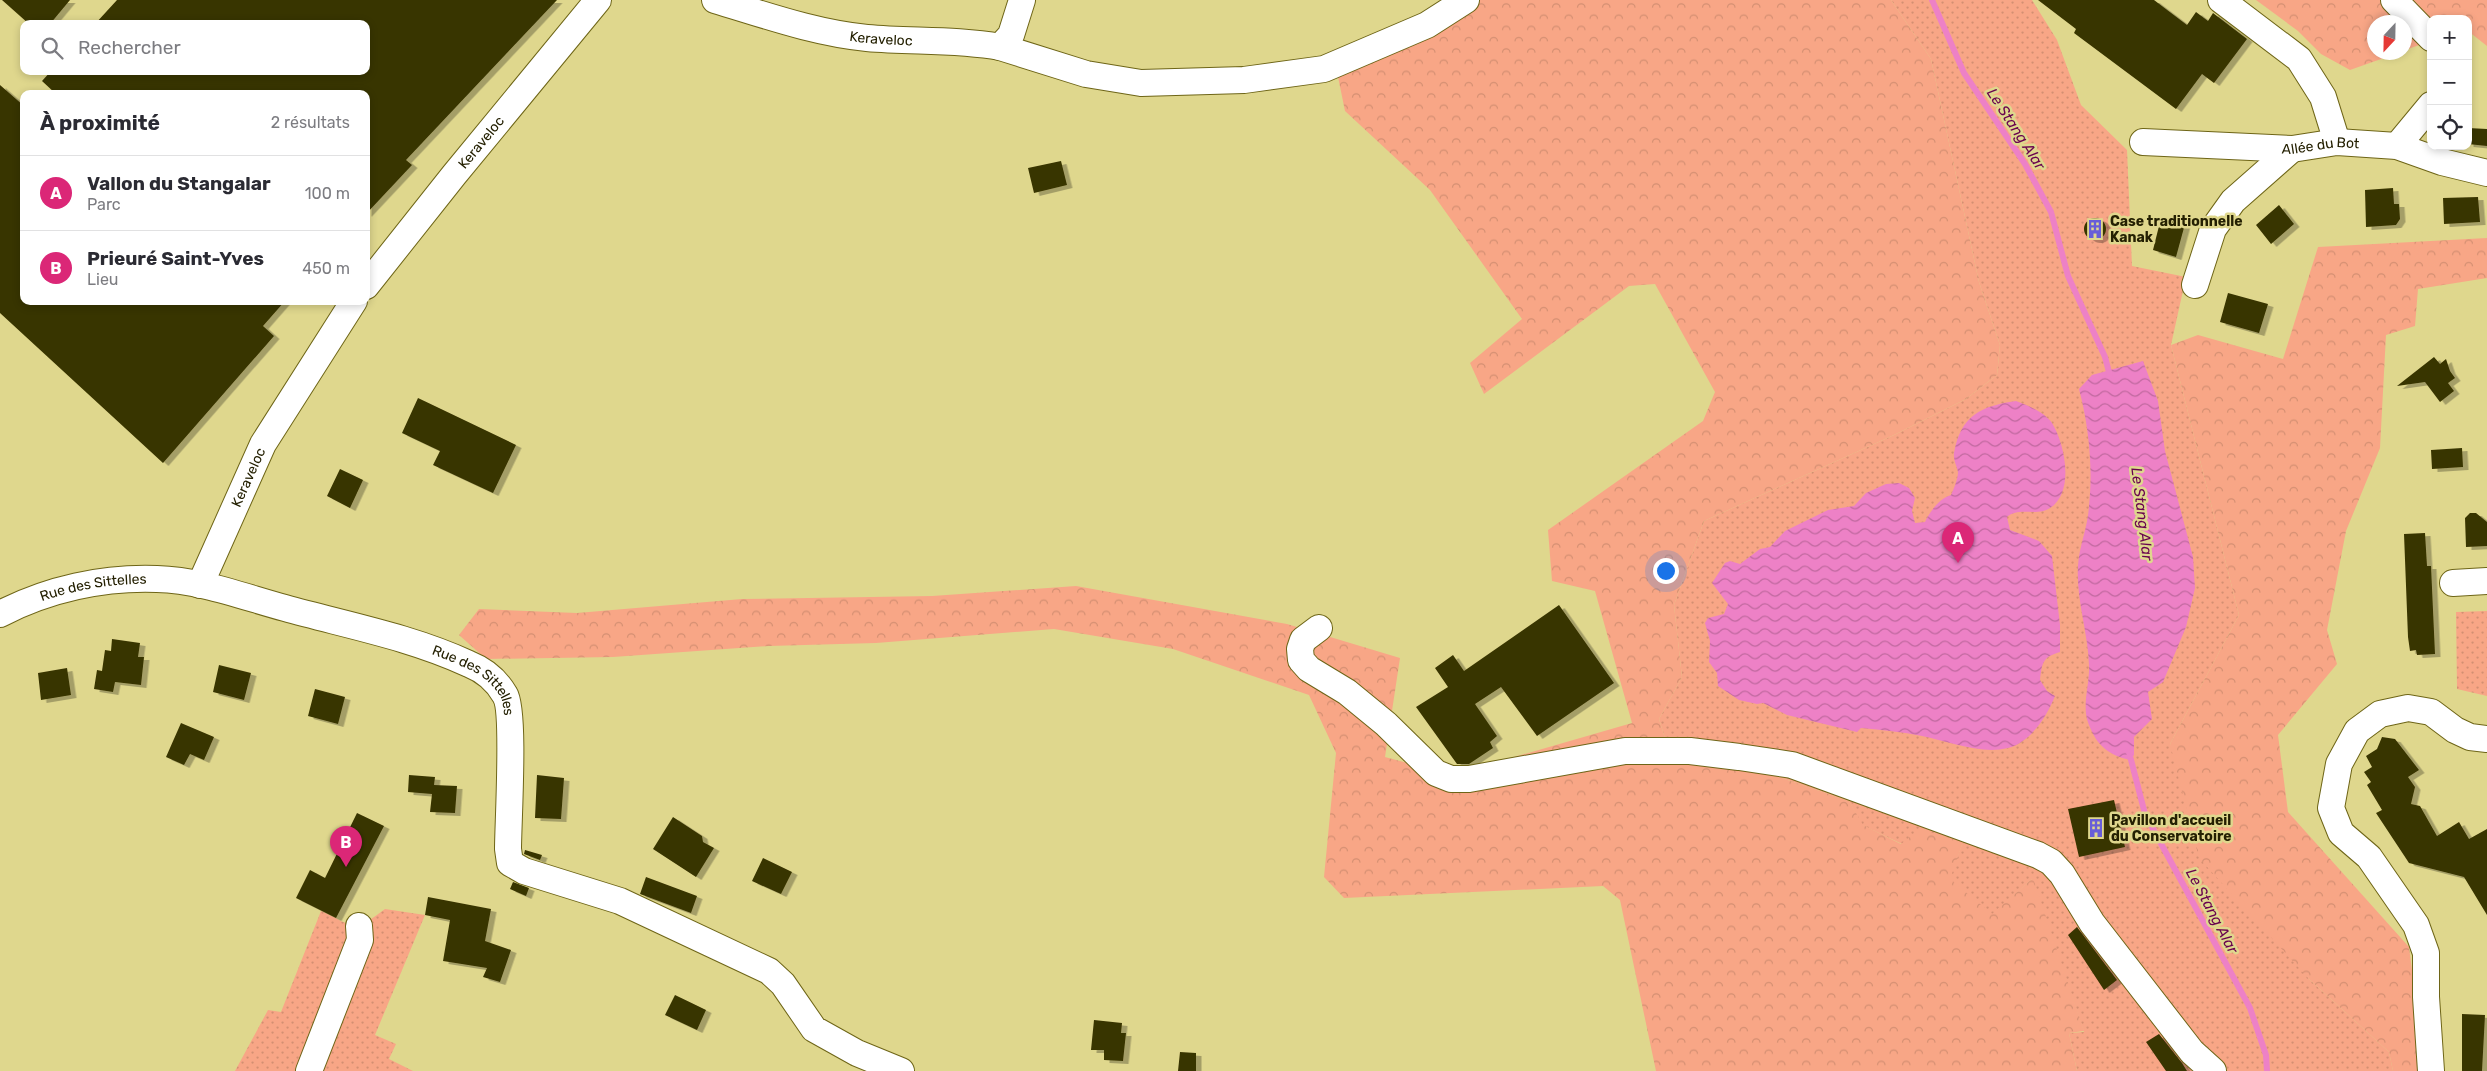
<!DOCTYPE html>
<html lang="fr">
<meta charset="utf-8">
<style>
body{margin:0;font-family:Rubik,sans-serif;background:#f2f2f3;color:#2b2b33}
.controls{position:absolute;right:15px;top:15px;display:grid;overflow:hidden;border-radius:10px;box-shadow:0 2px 8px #0003}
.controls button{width:45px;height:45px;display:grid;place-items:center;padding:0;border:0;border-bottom:1px solid #e1e1e2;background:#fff;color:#2b2b33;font:25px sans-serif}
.compass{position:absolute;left:2367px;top:15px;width:45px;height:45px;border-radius:50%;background:#fff;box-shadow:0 2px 8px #0003;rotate:202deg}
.you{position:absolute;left:1665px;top:570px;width:18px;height:18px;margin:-12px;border:4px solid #fff;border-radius:50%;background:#1a73e8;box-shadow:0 0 0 8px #1a73e833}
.badge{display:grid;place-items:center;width:32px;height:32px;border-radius:50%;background:#db2777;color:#fff;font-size:16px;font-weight:700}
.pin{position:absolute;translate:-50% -41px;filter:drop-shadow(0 1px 2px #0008)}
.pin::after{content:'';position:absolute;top:26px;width:18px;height:15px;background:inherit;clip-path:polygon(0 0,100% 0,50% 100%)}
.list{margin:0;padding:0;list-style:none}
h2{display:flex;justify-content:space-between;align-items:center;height:65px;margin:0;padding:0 20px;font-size:21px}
h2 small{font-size:16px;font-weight:400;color:#7c7c81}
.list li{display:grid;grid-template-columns:32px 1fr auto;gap:15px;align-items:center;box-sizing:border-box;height:75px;padding:0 20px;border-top:1px solid #e1e1e2}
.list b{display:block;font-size:19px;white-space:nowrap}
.list p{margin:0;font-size:16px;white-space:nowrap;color:#7c7c81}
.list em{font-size:16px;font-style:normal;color:#7c7c81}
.icon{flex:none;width:28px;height:28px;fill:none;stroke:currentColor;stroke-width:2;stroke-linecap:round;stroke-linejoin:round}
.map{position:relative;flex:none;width:2487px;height:1071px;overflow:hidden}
.search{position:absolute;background:#fff;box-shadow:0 2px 8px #0003;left:20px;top:20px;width:350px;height:55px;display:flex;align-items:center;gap:12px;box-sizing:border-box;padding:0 18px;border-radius:10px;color:#7c7c81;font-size:19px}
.panel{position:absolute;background:#fff;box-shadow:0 2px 8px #0003;left:20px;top:90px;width:350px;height:215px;border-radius:10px}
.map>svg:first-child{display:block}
</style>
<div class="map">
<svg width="2487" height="1071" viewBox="0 0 2487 1071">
<defs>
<pattern id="grass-dots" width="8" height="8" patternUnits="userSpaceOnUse" patternTransform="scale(1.25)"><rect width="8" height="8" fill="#f8a686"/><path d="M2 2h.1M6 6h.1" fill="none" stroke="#d48f72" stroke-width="1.8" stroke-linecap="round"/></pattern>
<pattern id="forest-crowns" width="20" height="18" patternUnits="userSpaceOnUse" patternTransform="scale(1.25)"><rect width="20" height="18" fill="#f8a686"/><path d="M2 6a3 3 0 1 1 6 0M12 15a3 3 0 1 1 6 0" fill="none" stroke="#d48f72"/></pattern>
<pattern id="water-waves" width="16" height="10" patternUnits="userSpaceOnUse" patternTransform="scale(1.25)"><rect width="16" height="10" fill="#ed81c6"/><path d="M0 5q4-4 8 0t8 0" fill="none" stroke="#c0699f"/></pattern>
<filter id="shadow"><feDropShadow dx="5.5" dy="3" stdDeviation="0" flood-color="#0004"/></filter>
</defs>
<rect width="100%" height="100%" fill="#dfd78d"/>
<!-- grass -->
<path fill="url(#grass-dots)" d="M1891,0H2032L2057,40L2081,105L2127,150L2132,266L2186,277L2171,345L2239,615L2170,744L2309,979L2389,1052L2393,1071H2077L2069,1033L2084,1032L2032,879L1992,915L1949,879L1963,842L1902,844L1862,825L1849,801L1665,738L1659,719L1682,677L1674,605L1704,521L1894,435L1966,399L1997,375L2000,345L1979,282L1931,59Z
M2487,611V696L2457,689L2456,612Z
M385,909L425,915L375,1035L396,1044L389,1059L413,1071H235L268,1010L281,1012L321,911C356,927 352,934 385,909Z"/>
<!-- forest -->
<path fill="url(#forest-crowns)" d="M1452,0H1891L1931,59L1979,282L2000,345L1997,375L1966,399L1894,435L1704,521L1674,605L1682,677L1659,719L1665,738L1849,801L1863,825L1901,844L1920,829L1963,842L1950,879L1992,914L2033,878L2084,1031L2069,1033L2077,1071H1656L1620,900L1603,886L1344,898L1324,877L1336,753L1309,695L1173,649L1054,629L876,643L769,646L613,657L486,659L459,635L479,609L577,613L742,599L932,596L1076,586L1287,624L1400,658L1385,757L1452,775L1632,723L1595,591L1552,581L1548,530L1703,421L1715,392L1655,284L1629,286L1484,394L1470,363L1522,319L1430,190L1345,111L1337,72Z
M2256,0H2487V46L2468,31V19H2431V41L2405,50L2404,22H2374V52L2398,53L2350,70L2321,54L2298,31Z
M2487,238V278L2418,289L2415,326L2386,335L2380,448L2346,531L2327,630L2337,664L2278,735L2288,812L2409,947L2425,1071H2393L2389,1052L2309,979L2199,858L2170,744L2239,615L2171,345L2198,335L2283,359L2318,247Z"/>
<!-- water -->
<path fill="url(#water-waves)" d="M2143,361L2158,401L2165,451L2193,557L2195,588L2186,627L2163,682L2148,692L2152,719L2134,737V755L2130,760C2109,755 2097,746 2089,725C2081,706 2090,685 2089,665C2088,632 2076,600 2078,566C2079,546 2088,527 2089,506C2093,467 2089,427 2079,389L2092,375Z
M2016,401C2029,406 2044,412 2052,423C2065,444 2075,492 2050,508C2037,517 2019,506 2007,517L2010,530L2039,541L2052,556L2060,625V652C2043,657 2042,662 2040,680L2047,691L2055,696C2047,716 2031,742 2008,748C1981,755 1948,741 1922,736C1902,732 1882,730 1861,728L1857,732L1787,715L1763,703L1757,704L1739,700L1718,686L1717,673L1709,662L1710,641L1705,623L1708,618L1724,614L1728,604L1712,583L1725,563L1730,561L1740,564L1760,549L1770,547L1785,531L1828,510L1854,506L1866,493L1886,484L1899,483L1909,488L1915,498L1912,511L1915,523L1925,522C1930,511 1940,498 1951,495C1954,488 1958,479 1958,472C1957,466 1953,460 1954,453C1961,415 1981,406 2016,401Z"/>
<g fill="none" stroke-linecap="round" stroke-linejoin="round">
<!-- stream -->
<path stroke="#ed81c6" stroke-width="6" d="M1932,0L1964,73L2025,164L2051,212L2068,276L2105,357L2110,376
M2129,752L2145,814L2250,1008L2266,1055L2267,1071"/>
</g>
<!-- building -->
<path fill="#393406" filter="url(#shadow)" d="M2,0H70L50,24H29Z
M117,0H557L406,160L412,165L366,214V94H56L42,81L51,71H366V24H95Z
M2038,0H2154L2187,25L2196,12L2208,21L2213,13L2247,39L2214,83L2202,74L2176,109L2074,33L2076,29Z
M0,85L24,106V301H285L263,326L274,336L163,463L0,313Z
M2468,128L2487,129V146L2468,144Z
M1061,161L1067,185L1034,193L1028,168Z
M2393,188L2394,204H2399L2400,219L2396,225L2366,227L2365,190Z
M2478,197L2480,222L2444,224L2443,198Z
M2279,205L2294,224L2271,244L2256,225Z
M2161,218L2185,224L2176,257L2153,250Z
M2084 229a11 11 0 1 1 22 0a11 11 0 1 1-22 0Z
M2228,293L2268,304L2259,333L2220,322Z
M2434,357L2440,364L2446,359L2450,371L2455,378L2448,383L2454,391L2440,402L2425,382L2397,386Z
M418,398L516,445L493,493L433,465L440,451L402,433Z
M2462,448L2463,467L2432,469L2431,450Z
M340,469L363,480L350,508L327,496Z
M2470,513H2476L2487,522V546L2466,547L2465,518Z
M2425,533L2427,566H2431L2435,654L2417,655L2416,650L2410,651L2408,637L2404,534Z
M1559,605L1614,683L1537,736L1501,687L1475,704L1497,736L1490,742L1493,748L1469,764H1457L1416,707L1448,687L1435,668L1453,655L1464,671Z
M112,639L140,643L138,657H144L141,685L115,682L113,692L94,689L97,670L102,671L105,650L111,651Z
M219,665L251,673L244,700L213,692Z
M67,668L71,695L41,700L38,673Z
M315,689L345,697L338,724L308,716Z
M181,723L214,737L204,760L190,754L184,765L166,757Z
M2382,737L2395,739L2419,770L2408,777L2415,787L2411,804L2420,806L2437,836L2459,822L2469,839L2487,829V915L2464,877L2409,863L2376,813L2382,810L2367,785L2371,782L2364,772L2372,767L2366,756L2377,749Z
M409,775L435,777L434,785L457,786L455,813L430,812L432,794L408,792Z
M537,775L564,778L561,819L535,818Z
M2114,800L2125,847L2079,857L2068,809Z
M357,813L384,826L336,918L296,898L310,870L325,878Z
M673,817L702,836L703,842L714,848L696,877L653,849Z
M525,850L542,855L540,860L524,854Z
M763,858L792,872L781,894L752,881Z
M646,877L697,896L691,913L640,894Z
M513,882L529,888L526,896L510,889Z
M428,897L491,909L485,941L511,950L500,982L483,977L487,968L443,961L450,920L425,915Z
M2077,927L2117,980L2104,990L2068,935Z
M675,995L706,1010L697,1030L665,1015Z
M2462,1014L2485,1015L2482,1071H2462Z
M1094,1020L1122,1023L1121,1033H1126L1123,1061L1104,1060V1050H1091Z
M2159,1034L2182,1063L2187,1071H2166L2146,1042Z
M1180,1052L1196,1053V1071H1178Z"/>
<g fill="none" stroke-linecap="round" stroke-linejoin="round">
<!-- minor casing -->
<g stroke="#6e6517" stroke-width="28">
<g id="minor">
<path id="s1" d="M715,0C765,15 815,33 867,38C911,42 956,39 1000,47L1011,35L1022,0"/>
<path d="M2221,0L2299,59L2323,97L2337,142"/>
<path d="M2394,0L2431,38"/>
<path d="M1000,47L1086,74L1141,83L1244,80L1324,69L1427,25L1466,0"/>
<path id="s2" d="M2143,142L2292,149L2337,142L2397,146L2442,162L2487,173"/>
<path d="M2397,146L2431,105"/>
<path d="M2195,285L2213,229L2233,201L2292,149"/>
<path id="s3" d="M366,286L454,175L598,0"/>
<path d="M2453,583L2487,581"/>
<path id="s4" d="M200,585L263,444L354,301"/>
<path id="s5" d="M0,614C48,589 103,577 157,579C200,580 244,597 285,608C346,625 411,637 469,664C484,670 497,681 505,695C515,711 508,824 508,849L510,863L524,871L620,901L769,971L783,984L814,1029L857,1053L901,1071"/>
<path d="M1319,628L1303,640L1300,649L1301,660L1309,669L1347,692L1386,724L1436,773L1451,779H1469L1625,751H1690L1739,757L1792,765L2038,855L2051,862L2062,874L2092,923L2192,1052L2213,1071"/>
<path d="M309,1071L360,940L359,926"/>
<path d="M2431,1071L2426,997V953L2416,925L2369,857L2341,833L2331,808L2339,764L2357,731L2380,714L2408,708L2431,712L2455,730L2470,737L2487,739"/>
</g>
</g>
<!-- minor -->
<use href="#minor" stroke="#fff" stroke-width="26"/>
</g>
<!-- icons -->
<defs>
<g id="building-bare" transform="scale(1.5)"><path d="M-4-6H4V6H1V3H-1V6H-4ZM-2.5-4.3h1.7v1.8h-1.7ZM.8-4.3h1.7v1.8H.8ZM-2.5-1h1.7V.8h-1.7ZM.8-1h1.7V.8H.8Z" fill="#685ed8" stroke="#dfd78d" stroke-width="2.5" paint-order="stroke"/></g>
</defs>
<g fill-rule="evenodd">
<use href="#building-bare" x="2095" y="229"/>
<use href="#building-bare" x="2096" y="828"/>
</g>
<g text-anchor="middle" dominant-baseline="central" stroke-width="5" stroke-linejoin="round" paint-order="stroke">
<!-- street labels -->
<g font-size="14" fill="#242002" stroke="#dfd78d">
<text stroke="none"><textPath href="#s1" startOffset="171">Keraveloc</textPath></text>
<text stroke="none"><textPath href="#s3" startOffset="184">Keraveloc</textPath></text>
<text stroke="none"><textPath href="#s2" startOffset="178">Allée du Bot</textPath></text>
<text stroke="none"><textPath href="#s4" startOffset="118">Keraveloc</textPath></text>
<text stroke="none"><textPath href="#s5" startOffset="98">Rue des Sittelles</textPath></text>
<text stroke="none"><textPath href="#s5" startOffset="502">Rue des Sittelles</textPath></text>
</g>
<!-- poi labels -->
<g font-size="14" font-weight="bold" fill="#242002" stroke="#dfd78d" text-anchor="start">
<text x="2110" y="221">Case traditionnelle<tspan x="2110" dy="16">Kanak</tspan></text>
<text x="2111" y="820">Pavillon d'accueil<tspan x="2111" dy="16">du Conservatoire</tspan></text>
</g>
<!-- water labels -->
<g font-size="15" font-style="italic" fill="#69034f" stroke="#dfd78d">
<text transform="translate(2016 129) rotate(57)">Le Stang Alar</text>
<text transform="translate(2142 514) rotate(83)">Le Stang Alar</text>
<text transform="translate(2212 911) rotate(62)">Le Stang Alar</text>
</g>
</g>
</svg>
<div class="controls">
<button>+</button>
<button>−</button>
<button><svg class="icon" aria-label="locate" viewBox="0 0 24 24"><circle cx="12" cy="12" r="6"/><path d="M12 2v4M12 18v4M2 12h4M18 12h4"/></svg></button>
</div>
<svg class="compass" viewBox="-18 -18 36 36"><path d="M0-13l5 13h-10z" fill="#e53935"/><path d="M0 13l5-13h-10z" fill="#7c7c81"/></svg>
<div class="you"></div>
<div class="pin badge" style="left:1958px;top:563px">A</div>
<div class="pin badge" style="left:346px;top:867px">B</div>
<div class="search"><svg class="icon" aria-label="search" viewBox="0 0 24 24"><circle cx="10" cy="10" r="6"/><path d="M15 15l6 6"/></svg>Rechercher</div>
<section class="panel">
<h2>À proximité<small>2 résultats</small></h2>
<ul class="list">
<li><span class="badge">A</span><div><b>Vallon du Stangalar</b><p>Parc</p></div><em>100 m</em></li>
<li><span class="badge">B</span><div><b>Prieuré Saint-Yves</b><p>Lieu</p></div><em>450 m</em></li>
</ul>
</section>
</div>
